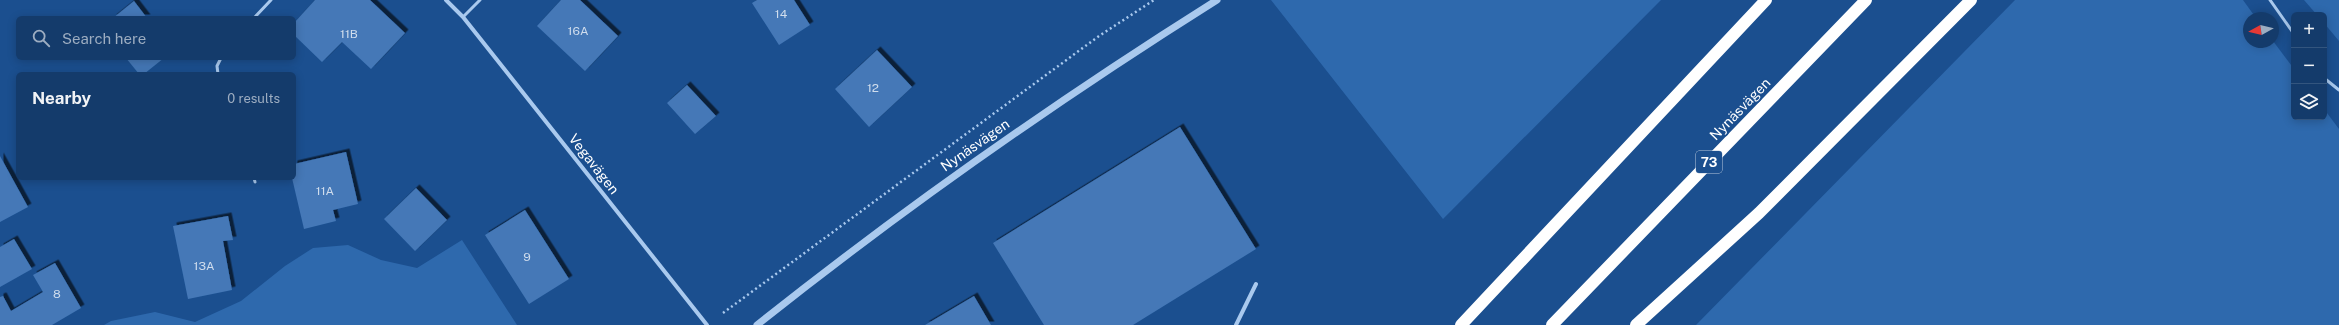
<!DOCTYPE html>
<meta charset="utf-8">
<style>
body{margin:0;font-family:"Public Sans",sans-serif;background:#1d4271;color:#f1f3f6}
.controls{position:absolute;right:12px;top:12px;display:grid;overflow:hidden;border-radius:6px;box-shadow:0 2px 10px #0003}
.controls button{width:36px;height:36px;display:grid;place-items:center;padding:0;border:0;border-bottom:1px solid #33557e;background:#143b6b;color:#f1f3f6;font:20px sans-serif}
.compass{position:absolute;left:2243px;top:12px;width:36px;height:36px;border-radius:50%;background:#143b6b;box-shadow:0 2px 10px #0003;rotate:262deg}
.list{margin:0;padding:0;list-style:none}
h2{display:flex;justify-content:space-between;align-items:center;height:52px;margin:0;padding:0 16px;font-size:17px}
h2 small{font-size:13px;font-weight:400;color:#9dadc1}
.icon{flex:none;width:22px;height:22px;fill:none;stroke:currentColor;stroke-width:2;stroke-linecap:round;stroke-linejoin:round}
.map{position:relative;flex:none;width:2339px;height:325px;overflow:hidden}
.search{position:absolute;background:#143b6b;box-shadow:0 2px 10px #0003;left:16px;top:16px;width:280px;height:44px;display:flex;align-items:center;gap:10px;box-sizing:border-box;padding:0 14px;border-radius:6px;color:#9dadc1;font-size:15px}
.panel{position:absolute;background:#143b6b;box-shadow:0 2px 10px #0003;left:16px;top:72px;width:280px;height:108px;border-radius:6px}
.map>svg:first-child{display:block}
</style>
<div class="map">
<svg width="2339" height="325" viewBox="0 0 2339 325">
<defs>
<filter id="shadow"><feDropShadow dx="3.5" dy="-3.5" stdDeviation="0" flood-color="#0009"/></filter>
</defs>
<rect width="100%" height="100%" fill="#1b4f8f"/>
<!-- green -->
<path fill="#2e69ad" d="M1271,0H1661L1443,219Z
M2015,0H2243L2256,18H2249V42L2273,41L2294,69V117H2324V109L2339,129V325H1696Z
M2304,0H2339V41L2324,23V15H2317Z
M462,240L517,325H104L111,321L155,312L195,322L241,301L285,266L313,248L348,245L381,260L417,268Z"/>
<!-- building -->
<path fill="#4478b7" filter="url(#shadow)" d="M315,0H370L405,33L371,69L342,42L322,62L294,35V23Z
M561,0H580L618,36L585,71L537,26Z
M757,0H794L810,25L779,45L752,3Z
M134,1L147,18H113Z
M877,50L912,87L869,127L835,89Z
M126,58H164L144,74H139Z
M687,85L716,116L695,134L667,103Z
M1180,127L1256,249L1133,325H1044L993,243Z
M346,152L358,204L333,210L336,221L304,229L292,178H294V164Z
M0,156L28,207L0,222Z
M416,188L447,220L415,251L384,219Z
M525,210L569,279L529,304L485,235Z
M228,216L233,240L223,241L232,290L188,299L173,226Z
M14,239L32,269L0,287V247Z
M55,263L81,308L52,325H0V297L3,296L11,311L43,292L33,275Z
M974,296L991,325H925Z"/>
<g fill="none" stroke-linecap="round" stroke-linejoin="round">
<!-- path -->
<path stroke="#a9c9ee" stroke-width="2.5" stroke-dasharray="2 3" stroke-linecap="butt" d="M723,313L1099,36L1154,0"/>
<!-- service -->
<path stroke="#a9c9ee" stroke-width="3" d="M2270,0L2294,34
M463,17L480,0
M254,18L271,0
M218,74L217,66L221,58
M2324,78L2339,90
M254,178L255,182"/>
<!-- minor -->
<path stroke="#a9c9ee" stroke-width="4" d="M446,0L463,17L707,325
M1236,325L1256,284"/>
<!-- tertiary -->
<path stroke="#a9c9ee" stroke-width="7" d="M757,325C904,208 1058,100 1217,0"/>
<!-- motorway -->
<path stroke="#fff" stroke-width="12" d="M1461,325L1766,0
M1552,325L1866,0
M1636,325L1759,213L1971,0"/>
</g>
<g text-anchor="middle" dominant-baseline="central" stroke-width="3.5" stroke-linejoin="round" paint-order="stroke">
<!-- number labels -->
<g font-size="12" fill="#d0dded">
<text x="781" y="14">14</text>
<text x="578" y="31">16A</text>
<text x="349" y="34">11B</text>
<text x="873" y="88">12</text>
<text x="325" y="191">11A</text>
<text x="527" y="257">9</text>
<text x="204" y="266">13A</text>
<text x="57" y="294">8</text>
</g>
<!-- shield labels -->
<rect fill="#1b4f8f" stroke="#bbcadd" stroke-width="1" x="1696" y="151" width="26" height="22" rx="3"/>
<g font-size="13" font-weight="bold" fill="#fff">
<text x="1709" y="162">73</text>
</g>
<!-- street labels -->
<g font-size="14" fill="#fff" stroke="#1b4f8f">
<text transform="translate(1740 109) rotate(-46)">Nynäsvägen</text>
<text transform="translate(975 145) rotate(-35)">Nynäsvägen</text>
<text transform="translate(594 164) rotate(52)">Vegavägen</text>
</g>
</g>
</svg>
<div class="controls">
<button>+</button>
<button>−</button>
<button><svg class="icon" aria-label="layers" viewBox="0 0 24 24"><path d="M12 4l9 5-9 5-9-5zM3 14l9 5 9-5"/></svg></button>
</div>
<svg class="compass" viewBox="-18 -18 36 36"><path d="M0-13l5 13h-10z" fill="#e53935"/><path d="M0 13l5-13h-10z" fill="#9dadc1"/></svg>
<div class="search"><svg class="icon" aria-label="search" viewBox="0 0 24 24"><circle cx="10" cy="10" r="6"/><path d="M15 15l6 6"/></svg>Search here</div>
<section class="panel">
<h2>Nearby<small>0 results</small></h2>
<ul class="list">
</ul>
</section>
</div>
